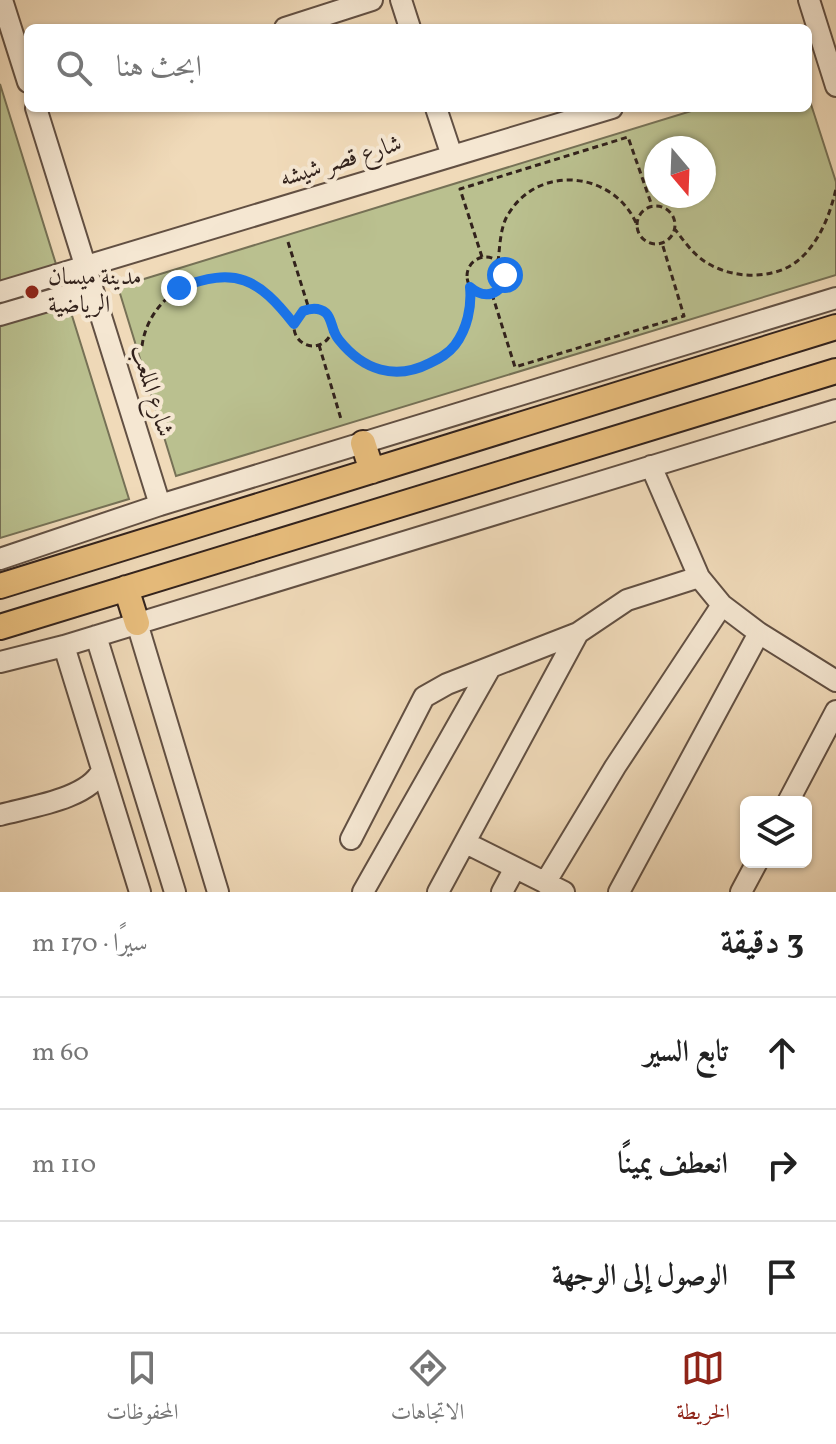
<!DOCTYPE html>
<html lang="ar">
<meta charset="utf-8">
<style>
body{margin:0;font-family:Vollkorn,Amiri,serif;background:#f2f2f2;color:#222;direction:rtl}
.controls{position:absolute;right:24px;bottom:24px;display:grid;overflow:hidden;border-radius:12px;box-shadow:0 2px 6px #0004}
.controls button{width:72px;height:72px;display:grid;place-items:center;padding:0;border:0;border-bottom:2px solid #e0e0e0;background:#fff;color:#222;font:40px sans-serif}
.compass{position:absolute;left:644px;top:136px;width:72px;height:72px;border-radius:50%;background:#fff;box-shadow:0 2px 6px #0004;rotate:161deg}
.stop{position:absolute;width:24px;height:24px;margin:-18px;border:6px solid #1a73e8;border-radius:50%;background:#fff}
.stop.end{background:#1a73e8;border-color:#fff;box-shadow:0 2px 8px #0008}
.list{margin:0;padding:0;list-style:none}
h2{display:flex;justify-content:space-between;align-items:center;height:104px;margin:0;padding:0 32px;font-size:34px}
h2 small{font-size:26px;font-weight:400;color:#767676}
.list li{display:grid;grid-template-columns:52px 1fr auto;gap:24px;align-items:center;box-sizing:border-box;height:112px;padding:0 32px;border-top:2px solid #e0e0e0}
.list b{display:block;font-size:30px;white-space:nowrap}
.list em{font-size:26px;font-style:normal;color:#767676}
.icon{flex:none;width:44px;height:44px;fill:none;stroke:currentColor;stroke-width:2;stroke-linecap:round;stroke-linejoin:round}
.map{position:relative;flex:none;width:836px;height:892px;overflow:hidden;direction:ltr}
.search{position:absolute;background:#fff;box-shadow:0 2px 6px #0004;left:24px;right:24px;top:24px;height:88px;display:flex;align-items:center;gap:20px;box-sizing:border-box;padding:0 28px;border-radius:12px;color:#767676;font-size:30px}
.sheet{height:440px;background:#fff}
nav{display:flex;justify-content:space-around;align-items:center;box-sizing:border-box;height:112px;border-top:2px solid #e0e0e0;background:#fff;font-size:22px;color:#767676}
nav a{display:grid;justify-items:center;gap:4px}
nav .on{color:#8f2418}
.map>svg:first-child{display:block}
</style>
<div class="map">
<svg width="836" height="892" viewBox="0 0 836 892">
<rect width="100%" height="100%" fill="#f0dab9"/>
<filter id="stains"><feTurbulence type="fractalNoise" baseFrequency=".0025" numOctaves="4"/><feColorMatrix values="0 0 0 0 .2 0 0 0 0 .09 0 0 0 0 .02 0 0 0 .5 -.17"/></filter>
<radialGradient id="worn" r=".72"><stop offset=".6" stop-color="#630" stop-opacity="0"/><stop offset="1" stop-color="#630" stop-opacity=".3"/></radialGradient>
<!-- green -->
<path fill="#bac08f" stroke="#767156" stroke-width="2" fill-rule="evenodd" d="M0,84L129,499L0,538Z
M808,95L836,182V275L176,476L118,287L701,108H808ZM656,148H704V196H656Z"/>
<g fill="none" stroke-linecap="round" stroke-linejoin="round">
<!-- minor casing -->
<g stroke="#625043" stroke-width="24">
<path id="minor" d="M2,0L28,82
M401,0L410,28
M809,0L836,86
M285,28L372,0
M36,108L160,505
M436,108L452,156
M0,292L612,108
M0,315L92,288
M651,466L699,577L722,605L759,633L836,681
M0,559L160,505L836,298
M137,623L218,892
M96,636L175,892
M64,646L140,892
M0,662L64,646L836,410
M788,802L836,711
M0,815C29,807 89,799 102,770
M351,839L424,697L447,684L578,633L627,600L699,577
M466,843L564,892
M545,883L615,767L722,605
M363,892L490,668
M438,892L578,633
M502,892L515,868
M619,892L759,633
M741,892L757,862"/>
</g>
<!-- major casing -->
<g stroke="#32221c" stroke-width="28">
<path id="major" d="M363,443L372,471
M0,586L836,327
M126,588L137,623
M0,627L836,371"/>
</g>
<!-- path -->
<path stroke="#32221c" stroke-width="3" stroke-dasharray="6 4" stroke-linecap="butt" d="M637 225a19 19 0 1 1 38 0a19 19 0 1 1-38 0Z
M674,228C684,241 694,256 709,264C736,280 780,280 803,256C821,238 830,214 836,189
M288,242L309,309
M482,257L460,189L628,137L652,206
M467 276a19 19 0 1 1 38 0a19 19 0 1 1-38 0Z
M498,262C500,246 500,226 509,213C540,163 615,172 637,225
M492,294L515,367L684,316L662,243
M294 327a19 19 0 1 1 38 0a19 19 0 1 1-38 0Z
M331,330C344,347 358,363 379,370C389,374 405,373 416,369C454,356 473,327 470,287
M319,345L341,419
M142,346C149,293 207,262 255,285C273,293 283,310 294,324"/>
<!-- minor -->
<use href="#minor" stroke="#f5e7d2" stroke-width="20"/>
<!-- major -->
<use href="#major" stroke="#e8bd7c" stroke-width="24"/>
</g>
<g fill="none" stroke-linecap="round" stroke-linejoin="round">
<!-- route -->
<path stroke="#1a73e8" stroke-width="10" d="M179,288C236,266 258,278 294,324L303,311C311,308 319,307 326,313C333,320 331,331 339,340C363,370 395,381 430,363C440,358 448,354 455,345C467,329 472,307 470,287C485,300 502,295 505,275"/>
</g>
<!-- markers -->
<circle fill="#8f2418" stroke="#f5e7d2" stroke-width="3" cx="32" cy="292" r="8"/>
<g text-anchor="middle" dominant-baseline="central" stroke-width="8" stroke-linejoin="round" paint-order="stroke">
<!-- street labels -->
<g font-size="24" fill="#32221c" stroke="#f5e7d2">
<text transform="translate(341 162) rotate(-17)">شارع قصر شيشه</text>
<text transform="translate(151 391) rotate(73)">شارع الملعب</text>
</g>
<!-- poi labels -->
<g font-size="24" fill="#32221c" stroke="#f5e7d2" text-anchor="start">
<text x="48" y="278">مدينة ميسان<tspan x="48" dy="28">الرياضية</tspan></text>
</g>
</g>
<rect width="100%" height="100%" filter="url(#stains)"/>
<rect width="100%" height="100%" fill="url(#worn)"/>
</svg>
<div class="controls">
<button><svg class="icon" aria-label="layers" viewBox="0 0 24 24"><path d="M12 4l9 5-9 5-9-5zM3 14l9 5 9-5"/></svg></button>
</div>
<svg class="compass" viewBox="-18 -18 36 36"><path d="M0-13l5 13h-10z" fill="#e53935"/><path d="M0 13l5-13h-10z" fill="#767676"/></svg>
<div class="stop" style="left:505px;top:275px"></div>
<div class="stop end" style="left:179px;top:288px"></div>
<div class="search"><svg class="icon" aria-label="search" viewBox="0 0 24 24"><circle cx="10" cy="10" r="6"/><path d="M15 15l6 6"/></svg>ابحث هنا</div>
</div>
<section class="sheet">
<h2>3 دقيقة<small>سيرًا · 170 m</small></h2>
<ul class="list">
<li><svg class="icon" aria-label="ahead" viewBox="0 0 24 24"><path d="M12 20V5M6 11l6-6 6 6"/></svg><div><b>تابع السير</b></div><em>60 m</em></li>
<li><svg class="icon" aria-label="right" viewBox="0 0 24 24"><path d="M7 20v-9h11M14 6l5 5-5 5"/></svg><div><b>انعطف يمينًا</b></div><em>110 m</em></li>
<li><svg class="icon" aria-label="arrive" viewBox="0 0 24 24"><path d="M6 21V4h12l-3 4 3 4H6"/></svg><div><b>الوصول إلى الوجهة</b></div></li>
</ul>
</section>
<nav>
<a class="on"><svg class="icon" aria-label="map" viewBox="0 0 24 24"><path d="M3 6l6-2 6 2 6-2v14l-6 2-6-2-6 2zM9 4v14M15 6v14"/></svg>الخريطة</a>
<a><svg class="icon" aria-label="directions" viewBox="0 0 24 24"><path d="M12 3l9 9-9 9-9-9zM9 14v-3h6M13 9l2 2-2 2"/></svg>الاتجاهات</a>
<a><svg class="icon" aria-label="saved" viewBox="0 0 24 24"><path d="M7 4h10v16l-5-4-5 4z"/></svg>المحفوظات</a>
</nav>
